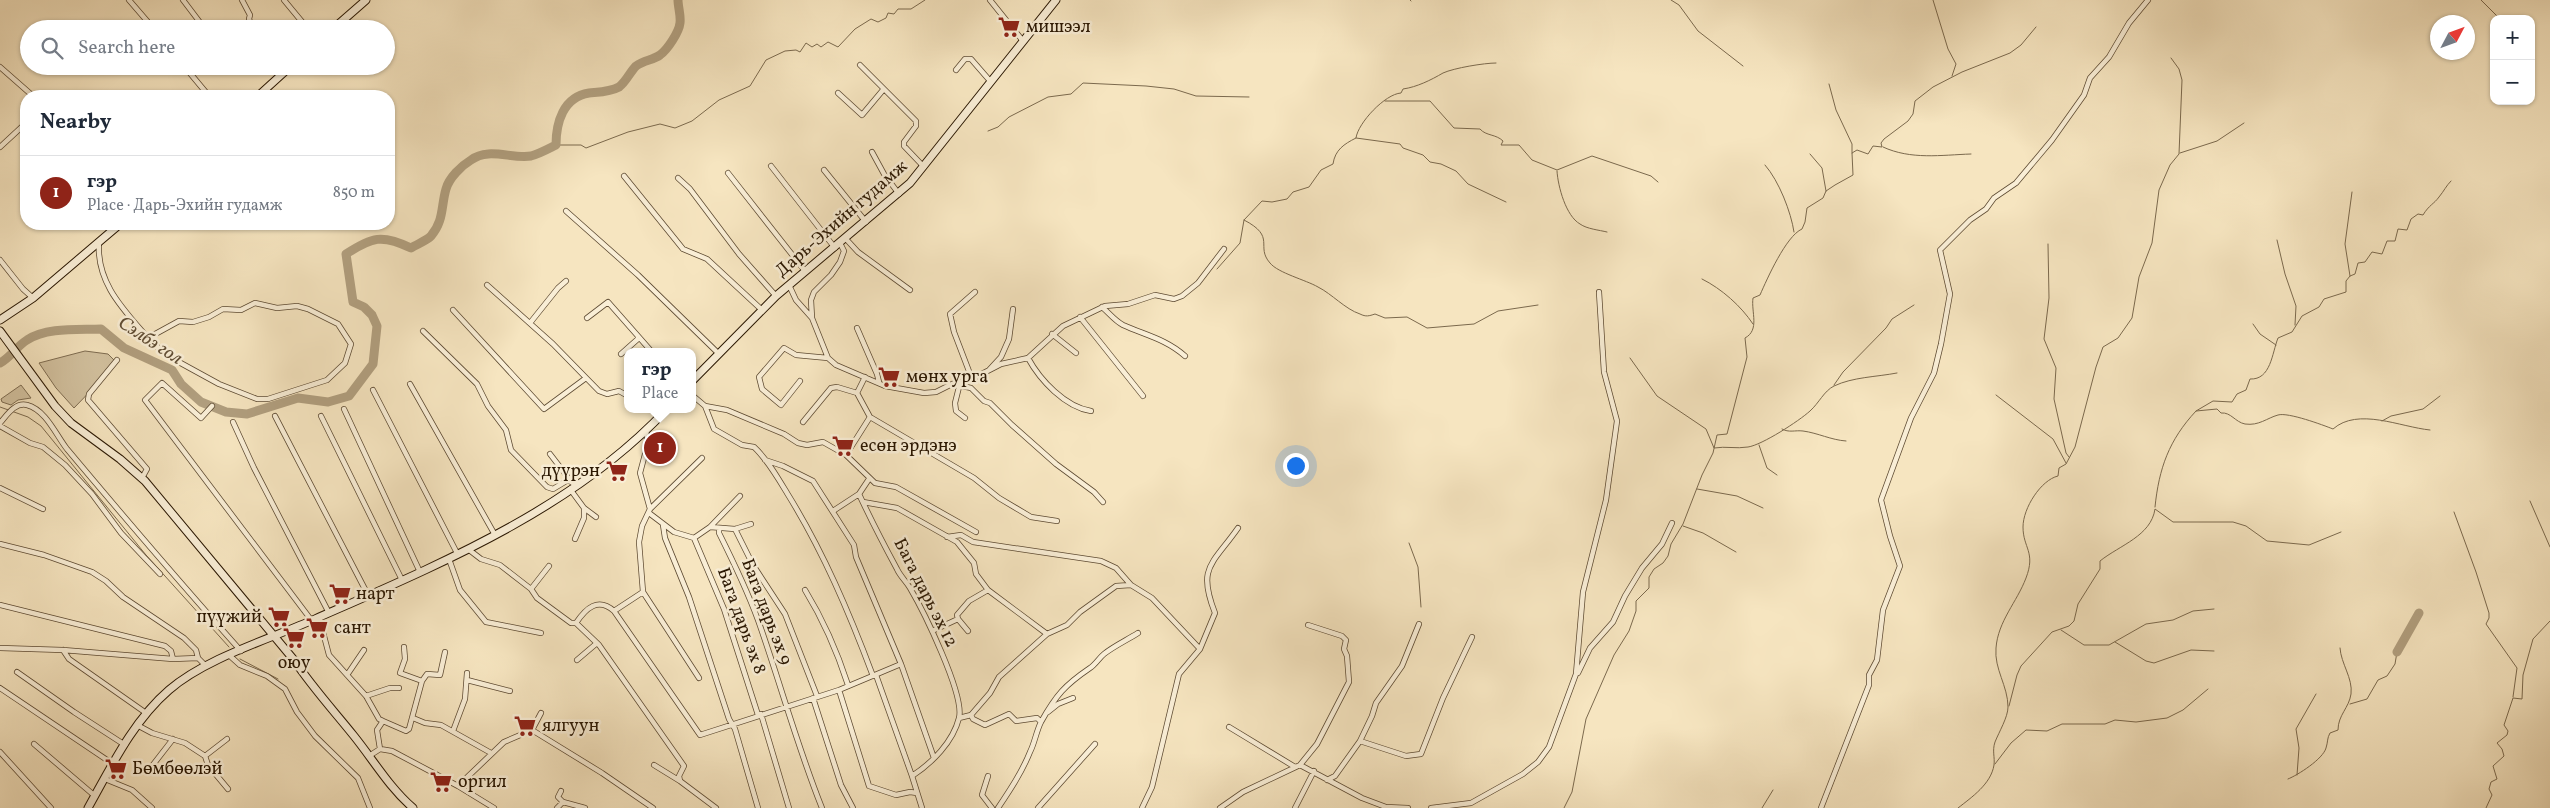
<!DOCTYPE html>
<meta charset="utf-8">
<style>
body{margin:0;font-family:Vollkorn,serif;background:#f2f2f3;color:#1f2937}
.controls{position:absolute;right:15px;top:15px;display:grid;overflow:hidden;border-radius:10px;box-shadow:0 1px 4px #0004}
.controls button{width:45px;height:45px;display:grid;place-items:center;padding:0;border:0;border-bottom:1px solid #e0e1e3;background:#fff;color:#1f2937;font:25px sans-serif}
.compass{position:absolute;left:2430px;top:15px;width:45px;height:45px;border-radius:50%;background:#fff;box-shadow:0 1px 4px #0004;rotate:49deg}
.you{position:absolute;left:1295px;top:465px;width:18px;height:18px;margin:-12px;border:4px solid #fff;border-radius:50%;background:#1a73e8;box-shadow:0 0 0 8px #1a73e833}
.badge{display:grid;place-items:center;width:32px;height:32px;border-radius:50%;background:#8f2418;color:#fff;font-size:16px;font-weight:700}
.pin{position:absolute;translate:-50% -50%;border:2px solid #fff;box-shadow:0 1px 5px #0006}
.popup{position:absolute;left:624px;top:348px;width:72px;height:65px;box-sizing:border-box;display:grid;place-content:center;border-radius:10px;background:#fff;filter:drop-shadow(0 1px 4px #0005);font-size:16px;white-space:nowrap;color:#747a83}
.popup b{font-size:19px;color:#1f2937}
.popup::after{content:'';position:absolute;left:50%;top:100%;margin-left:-10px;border:10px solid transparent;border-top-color:#fff}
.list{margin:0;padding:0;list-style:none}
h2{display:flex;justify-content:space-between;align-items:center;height:65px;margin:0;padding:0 20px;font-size:21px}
h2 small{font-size:16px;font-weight:400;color:#747a83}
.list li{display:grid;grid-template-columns:32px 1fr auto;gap:15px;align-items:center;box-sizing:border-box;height:75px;padding:0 20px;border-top:1px solid #e0e1e3}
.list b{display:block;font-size:19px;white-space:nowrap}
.list p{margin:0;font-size:16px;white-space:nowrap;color:#747a83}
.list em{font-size:16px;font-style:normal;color:#747a83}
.icon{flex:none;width:28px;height:28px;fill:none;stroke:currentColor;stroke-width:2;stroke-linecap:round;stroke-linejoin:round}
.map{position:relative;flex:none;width:2550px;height:808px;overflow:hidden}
.search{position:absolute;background:#fff;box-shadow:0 1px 4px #0004;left:20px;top:20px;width:375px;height:55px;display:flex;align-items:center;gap:12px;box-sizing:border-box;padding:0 18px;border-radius:28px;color:#747a83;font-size:19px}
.panel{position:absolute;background:#fff;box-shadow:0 1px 4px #0004;left:20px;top:90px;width:375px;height:140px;border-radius:20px}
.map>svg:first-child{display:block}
</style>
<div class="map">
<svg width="2550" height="808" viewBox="0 0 2550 808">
<rect width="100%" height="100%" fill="#f6e5c0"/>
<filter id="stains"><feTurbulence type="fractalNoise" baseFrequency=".004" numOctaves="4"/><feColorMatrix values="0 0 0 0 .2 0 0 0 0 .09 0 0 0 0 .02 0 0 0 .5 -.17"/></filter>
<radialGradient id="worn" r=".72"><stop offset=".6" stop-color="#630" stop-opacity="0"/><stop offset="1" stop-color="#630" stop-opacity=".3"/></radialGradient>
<!-- green -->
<path fill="#d3c2a0" stroke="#7e6c51" d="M85,351L108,354L114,360L103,378L74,408L56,388L39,363Z
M21,385L31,398L18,400L11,405L2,402L1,399Z"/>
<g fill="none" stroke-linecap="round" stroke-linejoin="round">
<!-- stream -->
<path stroke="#7b694d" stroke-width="1" d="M1410,0L1411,1
M1671,0L1679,5L1698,31L1743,66
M1933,0L1948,49L1956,64L1952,76
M2481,0L2500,19
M1829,84L1836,110L1852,144V153
M1385,101H1430L1454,128L1480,129C1486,136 1496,134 1503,141L1501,145H1519L1532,160L1557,170L1592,156L1651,176L1658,182
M988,131L998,127L1009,117L1048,97L1071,94L1083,83L1146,86L1174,89L1196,96L1249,97
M1356,138L1400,144L1403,148L1423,155L1430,162L1441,164L1456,171L1468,184L1506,202
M556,145H581L586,148L628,132L660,124L675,128L692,121L719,100L750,86L766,60L785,51L796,50L800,52L806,43L812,47L817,44L821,47L828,42L838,47L855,29L871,19L878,22L886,18L888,13L894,14L898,9H911L925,0
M1883,147C1911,160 1941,155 1971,154
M2180,153L2217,141L2244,123
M1810,154L1822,168L1826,191
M1765,165C1779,181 1791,212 1794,232
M1557,171C1558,187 1566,216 1580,224C1587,229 1599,230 1607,232
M1244,220C1277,237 1255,246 1270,263C1278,273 1306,280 1318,287C1332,294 1345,309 1360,314C1366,317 1369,316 1375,314L1385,318L1407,317L1427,328L1474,324L1498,311L1538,305
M2277,240L2285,274L2296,306L2295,325
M2048,244L2049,298L2044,339L2056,368L2054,399L2066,453L2069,457
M1217,269L1240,243L1244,220L1262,201L1272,202L1287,199L1293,192L1309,187L1321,170L1333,164C1335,150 1344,144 1356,138C1358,123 1385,94 1401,93L1403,89C1417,87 1431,80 1443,73C1454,68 1484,63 1496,63
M2350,276L2345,244L2352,192
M1702,279C1722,289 1741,306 1753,324
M2253,324L2260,334L2276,345
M1630,358L1657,396L1706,429L1714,448C1726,446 1736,449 1748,447C1762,445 1799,421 1810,411C1819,403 1824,391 1834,386C1853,377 1876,377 1897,373
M1834,385L1843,372L1886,328L1892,319L1914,305
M1996,395L2053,439L2066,463
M0,407L28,417L41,426L146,555L229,647
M2196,411L2213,401L2232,402L2237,394L2246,390L2250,379C2271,380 2272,353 2278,338L2292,332L2302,316L2319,307L2324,299L2346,292V281L2350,276L2355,274L2358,263L2365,262L2372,252L2382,254L2387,241H2395L2398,229L2407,230L2411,219L2418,214L2423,215C2429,205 2434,204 2439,197C2444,191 2446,186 2451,181
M2382,421L2391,416L2423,409L2440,396
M1782,429C1789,433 1795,430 1803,431C1818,433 1831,440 1846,441
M1759,445L1767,468L1777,475
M1697,489L1737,496L1763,508
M2530,501L2550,547
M2155,507C2159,468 2169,440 2196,411L2217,409L2221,413C2231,412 2235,422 2245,424C2259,426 2267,418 2278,415C2288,412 2323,425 2333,429C2358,407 2400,427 2430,430
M2454,512L2476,572L2489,613V618L2486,624L2517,668L2513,697
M1683,526L1703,533L1736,552
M1409,543L1418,567L1421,607
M2061,630L2084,645H2109L2146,624L2173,620L2193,611L2214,609
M2115,642L2146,661L2154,663L2191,650L2214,651
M240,659L278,679
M2350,704L2367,699L2378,680L2387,676L2395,664L2397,652
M2009,706L2017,675L2021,666L2052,632L2069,626L2074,621L2078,604L2100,569V561C2120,545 2151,536 2155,509L2173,522H2233L2246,526L2267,541L2309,545L2341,532
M1995,764L2011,743L2026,730L2047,731L2062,724H2105L2115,720L2136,722L2167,718L2183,710L2208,689
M2297,775L2299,748L2296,729L2316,694
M2288,779C2298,775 2323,759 2326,748C2328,742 2327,738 2330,733L2338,730C2338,715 2349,708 2351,694C2353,678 2341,664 2340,648
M1564,808L1572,792L1586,719L1614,655L1629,631L1636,611V601L1649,588V577L1654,569L1663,563L1668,556L1671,544L1683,524L1702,475L1713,453L1717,435L1727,434L1747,357L1745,338C1760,330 1751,312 1753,298L1760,295C1767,279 1786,236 1802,229L1805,222L1807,208L1823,198L1826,191L1835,185L1853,175L1852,153L1857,150L1868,154L1873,146L1882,147L1881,143L1884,139L1908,121L1913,114L1915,101L1933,87L1962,72L2010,53L2021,45L2036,27
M1762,808L1773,790
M1958,808C1972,797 1991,784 1994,765C1995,757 1992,751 1995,742C1999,732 2008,717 2008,707C2008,686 1994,669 1996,648C1998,621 2017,602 2026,578C2036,552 2023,548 2023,527C2023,508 2041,480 2058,476L2059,468L2066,464L2075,447L2096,367L2103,347L2118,338L2132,318L2139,277L2152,243L2159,190L2170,165L2179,154L2182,80L2179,69L2171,58
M2486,808L2492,795L2489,789L2491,782L2497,779L2493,766L2504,756L2502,749L2497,743L2507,735L2508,731L2504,725L2513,698L2522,699L2523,675L2533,639L2550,621"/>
<!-- river -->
<path stroke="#b19f7f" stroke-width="9" d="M0,363C11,357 17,346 27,340C47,327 78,330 101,329L124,348L172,370L181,384L201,402L226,412L247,414L298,398L328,402L349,396L373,364L377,326L372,315L364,307L353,302L346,254C372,237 382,234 411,248C417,244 426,241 431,236C444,221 441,206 446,189C449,178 461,166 471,160C488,147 511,159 531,156C539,154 548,149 556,145C556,123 563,97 589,93C599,92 610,92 619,87C626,82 630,72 636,66C644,60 653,60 660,55C668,49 679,32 680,23C681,15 678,7 678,0
M2397,652L2419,613"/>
<!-- street casing -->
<g stroke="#5d4a32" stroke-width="6">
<path id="street" d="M129,0L154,29
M183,0L205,29
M242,0L250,15L249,19L253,29
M284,0L308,29
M990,0L1023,41
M860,65L916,121V126L904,142V146L924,167
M184,66L209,96
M0,67L33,96
M956,70L965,59H971L991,82
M838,93L862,115L883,90
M0,147L26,123
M872,152L884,174L899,194
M771,166L835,248
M824,170L866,222
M728,173L805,271
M624,176L683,249L707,259L762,310
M678,178L690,189L739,254L776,296
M566,211L638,275L718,353
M846,239L858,252L910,290
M99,242C96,283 124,310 148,338L179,321L193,322L209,317L223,309L241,310L255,303L277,308L297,306L308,309L338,324L351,344L345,363L327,380L268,399H257L219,384L166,355L148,338
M840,243L844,251L840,262L831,275L814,292L811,300L812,318L828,358L836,365L885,386L924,393L936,392L952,384L972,379L1001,364L1028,358L1063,326L1105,306L1128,304L1155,295L1174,299L1182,296L1198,283L1224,249
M0,260L23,289L33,298
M487,285L553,344L599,391L607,394L619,391L628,396
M789,285L796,300L812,318
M1102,307C1109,313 1115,321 1123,325C1145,335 1166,339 1185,356
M453,310L544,409L586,378
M1080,317L1143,396
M587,318L608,302L652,352
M530,323L558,288L566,281
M857,328L877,374L879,382
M423,331L477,384L488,406L506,430L511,450L547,487L553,489L568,480L576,485
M1052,334L1076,353
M621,354L639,338
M1028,358C1040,380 1065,407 1091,411
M117,360L89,394L88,400L147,469L142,478
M989,370L1001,357L1009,339L1013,309
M865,377L857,393L870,417L974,478L999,498L1031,517L1057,521
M972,379L954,332L950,314L975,292
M800,381L781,405L762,389L759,377L784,348L796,355L828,358
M410,384L495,535
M953,384L971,388L984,401L990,403L1012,425L1056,464L1094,492L1103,502
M959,387L955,403L956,411L965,418
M373,390L458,555
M692,395L705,406L727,410L784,434L798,443L807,445L823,442L846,455L870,417
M212,406L201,418L162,383L145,400L312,621
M705,406L714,429L742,445L754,447C767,459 778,478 787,493C823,551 849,612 873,676
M344,409L420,572
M649,409L661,415
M275,416L368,595
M321,416L402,580
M233,422L254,468L329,613
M803,422L831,388L837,387L857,393
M0,423C7,415 15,402 27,405C46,410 56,435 67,449C124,517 182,585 241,651
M0,426L30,443L43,447L65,465L92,494L121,533L160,574
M646,431L648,443L640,473L650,509L642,526L639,542L643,592L699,678
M550,454L570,480
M846,455L875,483L896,487L976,532
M765,460L783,466L813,481L854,545L856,557L901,664L934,758
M0,488L43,509
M570,489L584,508L596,517
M859,494L869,479
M863,502L897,508L957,542L974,563L976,574L988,590L1047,634
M650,509L702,458
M833,511L859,494C871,520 884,545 897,569C900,576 906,581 910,588C923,610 965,695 959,718C953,742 932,763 912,776L922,808
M649,513L674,532L694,538L710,527L735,529L751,524
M663,525L665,538L689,597L729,719L735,729L758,808
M710,527L740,496
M719,528V533C733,561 747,590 758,620C780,682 797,746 822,808
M735,529L753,565L785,614L817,696
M947,537L961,535L973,542L1101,561L1116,568L1131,585L1152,598L1200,649
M694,538L724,609L758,715
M575,539L584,518V508
M0,544L44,555L92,572L106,581L123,597L184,638L196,650L198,658L206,666
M468,549L481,559L500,565L531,589L537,598L571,623H576L599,645L684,766L679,776L680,781L716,808
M449,559L460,590L486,622L541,633
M531,589L549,566
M805,590C824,621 837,651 848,685
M0,605L165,646L171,651L173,659
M614,611L643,592
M319,617L329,655L366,696L379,719L383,721
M958,619L968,631
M576,623C586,608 598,597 614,611L700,735L839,690L901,664
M932,631L958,619L957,615L969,601L988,590
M404,647L405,659L400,673L422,681
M0,648L63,650L173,659L198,658
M63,650L69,659L146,713
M230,656L240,665L267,676L285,689L297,712L315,736L358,778L370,808
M577,660L597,643
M17,672L74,712L125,745
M1578,673L1590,648L1613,622L1625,596L1642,568L1662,544L1672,523
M347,675L364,650
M876,675L912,776
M467,680L510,691
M0,688L113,764
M839,690L869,786L896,795L910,792L917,793
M366,696L390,688H399
M813,698L841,785L853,808
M1048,712L1058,704L1073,698
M761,714L789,808
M971,715L973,719L985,725L1009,714L1016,721L1037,718L1041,722C1036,732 1035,742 1030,752C1022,772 1010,790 998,808
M413,718L425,723L441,725L491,753
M959,718L971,715L990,693L999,677L1047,634L1067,625L1080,612L1116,586L1131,585
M1041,722C1056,695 1065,685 1090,668C1096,664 1099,658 1104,654C1114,646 1127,640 1138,633
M137,725L152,733L185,743L205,756L227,739
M1229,727L1295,767
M532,730L541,713
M453,731L465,699L467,673
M1360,741L1372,716L1376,703L1402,666L1419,624
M34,744L95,796
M380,749L377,730L383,721L406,731L409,729L422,681L427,674L440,675L445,652
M0,752L51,808
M205,756L208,765L228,789
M369,756L380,749L392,751L458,786L504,742L532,730L602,773L653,808
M654,765L680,781
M1300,765L1317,744L1349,682L1347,656L1344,649L1346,640L1342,636L1308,625
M152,766L173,739
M988,776L982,795L992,808
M105,779L132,790L152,808
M1327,780L1335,776L1360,741L1406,756L1421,754L1443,698L1472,637
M458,786L494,808
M561,791L558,797L563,802
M557,808L563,802L585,808
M1038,808L1095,744
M1142,808L1152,787L1179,674L1200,649L1215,613C1197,567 1212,565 1238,528
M1220,808L1243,792L1300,765L1362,798L1386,807L1408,808
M1295,808L1314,771
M1431,808L1471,803L1523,774L1538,762L1549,747L1576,674L1583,592L1606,500L1617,421L1604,372L1599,292
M1821,808L1869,685V675L1877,660L1883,610L1900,566L1890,536L1881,500L1911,418L1934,373L1941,344L1950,294L1940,250L1970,220L1986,209L1994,198L2016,183L2052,140L2084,95L2090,78L2109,57L2129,23L2148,0"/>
</g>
<!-- secondary casing -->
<g stroke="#2a1702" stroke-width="9">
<path id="secondary" d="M333,29L366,0
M258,96L291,66
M0,320L33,298L120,224
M0,331L55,406L71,423L120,459L145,481L294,660C312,687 334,711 354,736C374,761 389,787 413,808
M692,381L776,296L910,183L1056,0
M88,808C111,767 133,721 169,690C206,658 270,639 315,619C438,565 574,509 667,409"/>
</g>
<!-- street -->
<use href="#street" stroke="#f9eed6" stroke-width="4.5"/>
<!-- secondary -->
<use href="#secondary" stroke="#f9eed6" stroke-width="7"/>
</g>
<!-- icons -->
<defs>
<g id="supermarket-bare" transform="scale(1.725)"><path d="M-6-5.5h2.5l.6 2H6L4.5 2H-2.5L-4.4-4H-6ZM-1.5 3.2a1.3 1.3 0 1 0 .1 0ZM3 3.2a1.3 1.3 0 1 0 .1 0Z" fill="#8f2418" stroke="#f9eed6" stroke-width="2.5" paint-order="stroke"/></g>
</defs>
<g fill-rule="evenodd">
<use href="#supermarket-bare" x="1009" y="27"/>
<use href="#supermarket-bare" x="889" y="377"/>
<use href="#supermarket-bare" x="843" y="446"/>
<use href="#supermarket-bare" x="617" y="471"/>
<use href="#supermarket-bare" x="340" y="594"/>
<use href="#supermarket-bare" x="279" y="617"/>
<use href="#supermarket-bare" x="317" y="628"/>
<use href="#supermarket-bare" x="294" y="638"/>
<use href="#supermarket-bare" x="525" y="726"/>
<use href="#supermarket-bare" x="116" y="769"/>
<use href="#supermarket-bare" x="441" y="782"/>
</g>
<g text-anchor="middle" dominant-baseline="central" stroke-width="5" stroke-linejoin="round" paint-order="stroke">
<!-- poi labels -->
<g font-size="18" fill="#2a1702" stroke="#f9eed6" text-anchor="start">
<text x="1026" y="27">мишээл</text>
<text x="906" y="377">мөнх урга</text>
<text x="860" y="446">есөн эрдэнэ</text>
<text x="600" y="471" text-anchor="end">дүүрэн</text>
<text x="356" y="594">нарт</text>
<text x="262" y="617" text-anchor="end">пүүжий</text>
<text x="334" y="628">сант</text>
<text x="294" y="663" text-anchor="middle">оюу</text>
<text x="542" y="726">ялгуун</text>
<text x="132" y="769">Бөмбөөлэй</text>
<text x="458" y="782">оргил</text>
</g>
<!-- street labels -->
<g font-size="18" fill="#2a1702" stroke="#f9eed6">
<text transform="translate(842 219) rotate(-41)">Дарь-Эхийн гудамж</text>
<text transform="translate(925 593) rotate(63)">Бага дарь эх 12</text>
<text transform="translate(766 612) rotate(69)">Бага дарь эх 9</text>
<text transform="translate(741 621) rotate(70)">Бага дарь эх 8</text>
</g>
<!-- water labels -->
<g font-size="19" font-style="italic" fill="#604d34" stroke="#f9eed6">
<text transform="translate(150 341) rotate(33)">Сэлбэ гол</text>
</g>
</g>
<rect width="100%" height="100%" filter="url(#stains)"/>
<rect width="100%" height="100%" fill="url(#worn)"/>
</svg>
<div class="controls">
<button>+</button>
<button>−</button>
</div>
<svg class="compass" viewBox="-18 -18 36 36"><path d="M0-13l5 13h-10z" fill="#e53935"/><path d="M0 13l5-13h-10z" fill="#747a83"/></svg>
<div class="you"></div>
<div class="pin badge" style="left:660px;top:448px">1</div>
<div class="popup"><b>гэр</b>Place</div>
<div class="search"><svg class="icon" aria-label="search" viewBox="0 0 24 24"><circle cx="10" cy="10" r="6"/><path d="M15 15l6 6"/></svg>Search here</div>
<section class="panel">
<h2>Nearby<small></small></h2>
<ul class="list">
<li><span class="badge">1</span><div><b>гэр</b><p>Place · Дарь-Эхийн гудамж</p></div><em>850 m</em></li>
</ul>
</section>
</div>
